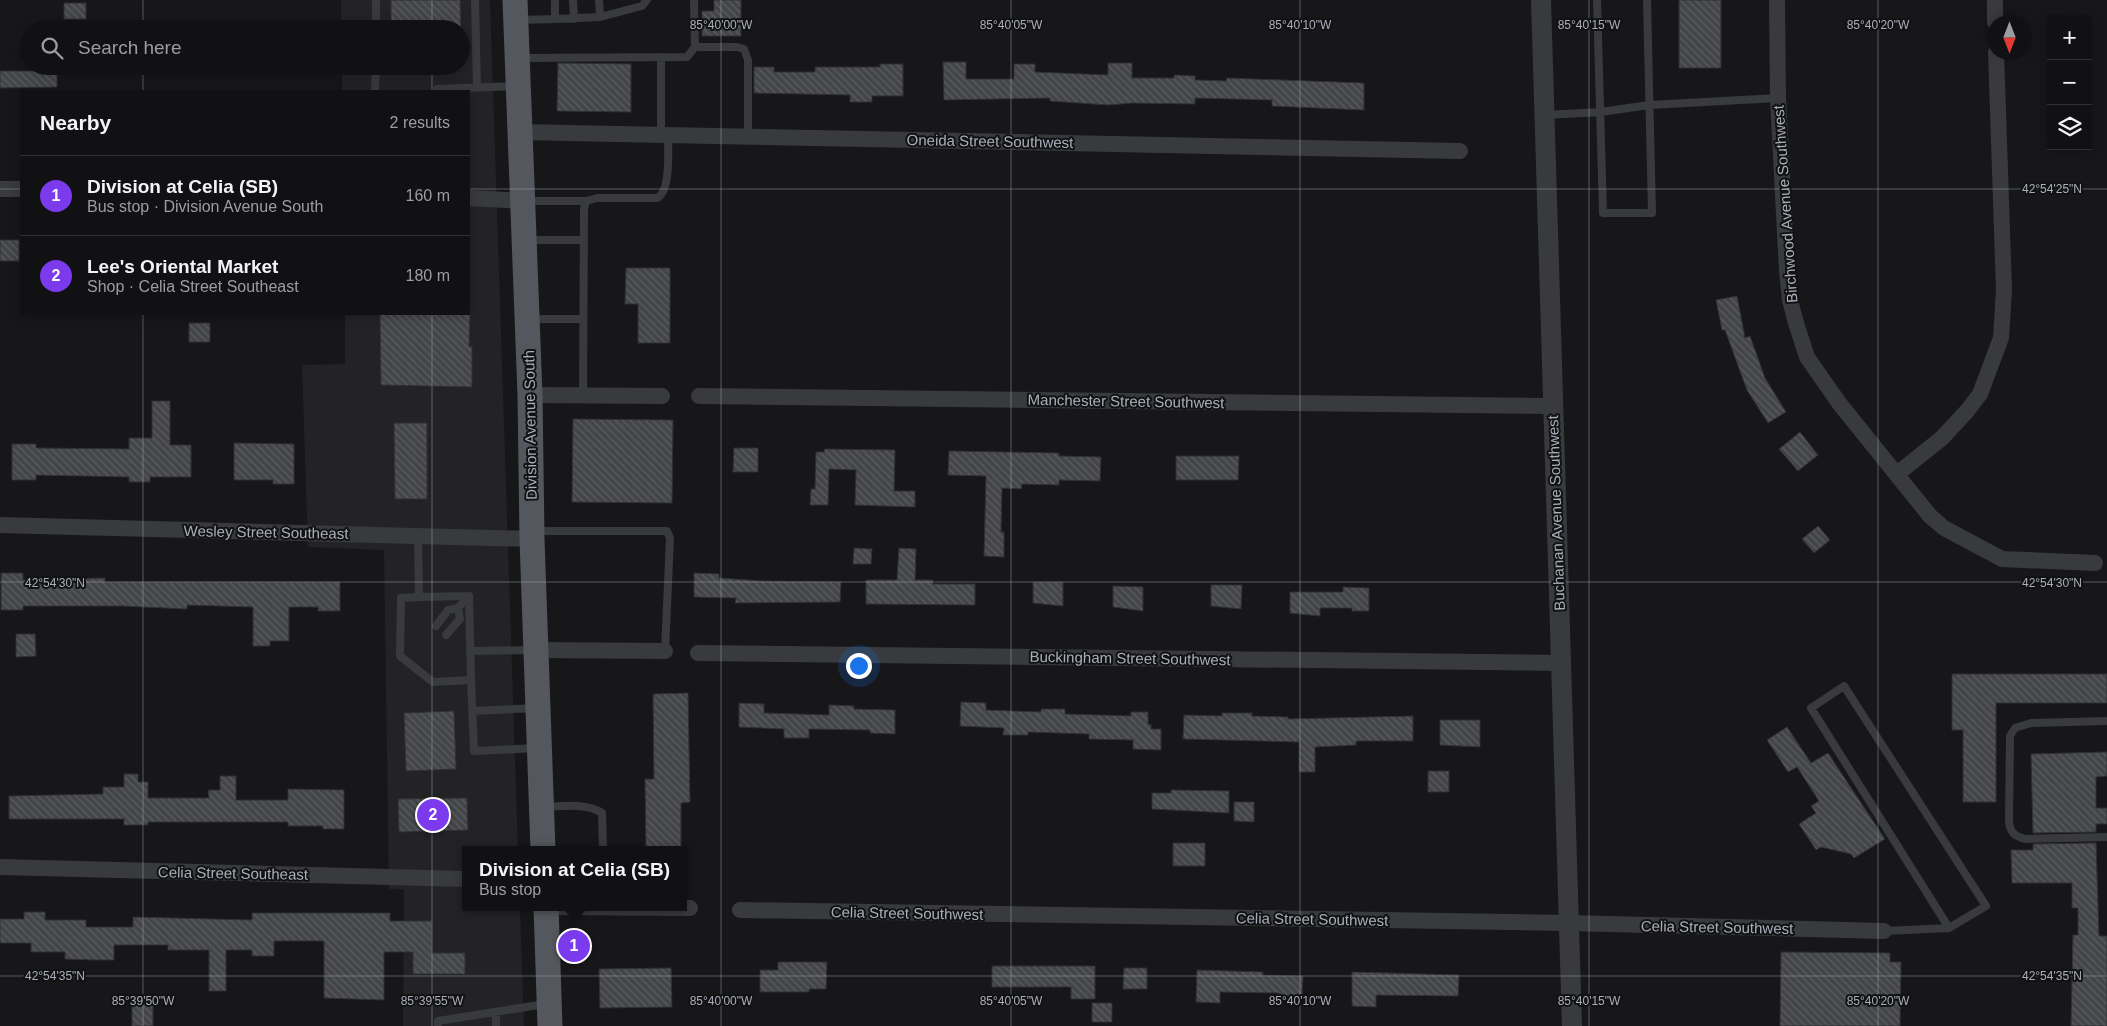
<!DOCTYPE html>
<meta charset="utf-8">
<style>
body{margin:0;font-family:Arial,sans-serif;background:#1e1f21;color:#f1f3f6}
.controls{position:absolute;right:15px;top:15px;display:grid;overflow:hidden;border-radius:0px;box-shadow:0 2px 12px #0003}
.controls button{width:45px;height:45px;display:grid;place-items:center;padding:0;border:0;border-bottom:1px solid #303133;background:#111113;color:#f1f3f6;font:25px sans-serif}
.compass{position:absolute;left:1987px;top:15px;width:45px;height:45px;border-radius:50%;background:#111113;box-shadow:0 2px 12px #0003;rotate:180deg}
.you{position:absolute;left:858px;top:665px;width:18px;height:18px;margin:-12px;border:4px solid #fff;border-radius:50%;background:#1a73e8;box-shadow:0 0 0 8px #1a73e833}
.badge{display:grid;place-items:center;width:32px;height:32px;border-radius:50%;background:#7c3aed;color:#fff;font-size:16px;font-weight:700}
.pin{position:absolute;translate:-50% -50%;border:2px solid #fff;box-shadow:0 1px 5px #0006}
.popup{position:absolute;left:462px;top:846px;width:225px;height:65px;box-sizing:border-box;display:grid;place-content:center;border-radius:0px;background:#111113;filter:drop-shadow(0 1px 4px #0005);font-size:16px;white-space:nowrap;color:#9c9da0}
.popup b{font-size:19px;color:#f1f3f6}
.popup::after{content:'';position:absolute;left:50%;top:100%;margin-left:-10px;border:10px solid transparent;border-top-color:#111113}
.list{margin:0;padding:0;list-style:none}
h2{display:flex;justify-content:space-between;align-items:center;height:65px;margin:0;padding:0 20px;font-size:21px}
h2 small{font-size:16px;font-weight:400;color:#9c9da0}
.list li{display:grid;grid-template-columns:32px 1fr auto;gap:15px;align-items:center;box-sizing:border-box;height:80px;padding:0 20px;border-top:1px solid #303133}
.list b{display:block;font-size:19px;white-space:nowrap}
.list p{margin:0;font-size:16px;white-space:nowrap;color:#9c9da0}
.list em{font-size:16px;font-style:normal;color:#9c9da0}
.icon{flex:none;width:28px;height:28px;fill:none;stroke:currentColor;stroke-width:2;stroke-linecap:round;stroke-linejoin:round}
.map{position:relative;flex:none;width:2107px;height:1026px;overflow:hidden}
.search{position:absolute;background:#111113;box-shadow:0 2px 12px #0003;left:20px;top:20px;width:450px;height:55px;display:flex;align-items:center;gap:12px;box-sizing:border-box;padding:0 18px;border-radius:28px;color:#9c9da0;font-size:19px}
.panel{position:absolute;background:#111113;box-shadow:0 2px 12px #0003;left:20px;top:90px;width:450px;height:225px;border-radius:0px}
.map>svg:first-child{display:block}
</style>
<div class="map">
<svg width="2107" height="1026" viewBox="0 0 2107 1026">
<defs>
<pattern id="building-back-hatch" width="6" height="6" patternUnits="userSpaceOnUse" patternTransform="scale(1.25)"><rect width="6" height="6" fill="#434549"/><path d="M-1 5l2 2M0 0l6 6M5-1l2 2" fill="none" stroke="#5b5d61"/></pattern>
</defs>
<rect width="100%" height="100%" fill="#171719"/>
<!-- built -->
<path fill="#232326" d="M341,0H490L518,850H465V907H520L524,1026H403L404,889H389L384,550L308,547L302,365L345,364V314H469V91H342V66H461V29H341Z"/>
<!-- building -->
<path fill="url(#building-back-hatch)" stroke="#313135" d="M391,0H460L461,29H391Z
M714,0H741V36H702V11H714Z
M1679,0H1721V68H1679Z
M64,3H86V19H64Z
M943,62H966V79H1014V64H1035V72L1108,75V63H1132V78H1174V75L1195,76V80L1226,81L1227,78L1364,83V110L1272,106V100L1195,98V104L1132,103L1108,105L1050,101V98L944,100Z
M558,63L631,64V112L557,111Z
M880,64H903V96H872V102H850V95L754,93V67H774V72H815V67H880Z
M41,69H57V87L0,88V71H41Z
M0,240H19V261H0Z
M626,268H670V343H638V304H625Z
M1737,296L1745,338L1750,336L1765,378L1786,412L1768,423L1747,390L1725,330H1722L1716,300Z
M380,314H470L469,347L472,346V387L381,385Z
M189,323H210V342H189Z
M152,401H170V445H191V477H150V482H129V477L36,475V480H12V444H36V448L129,449V438H152Z
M573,419L673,420L672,503L572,502Z
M394,423H427V499H395Z
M1800,432L1818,455L1798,471L1779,449Z
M234,443L294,444V484H273V480H234Z
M734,448H758V472H733Z
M825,449L895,450L894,491H915V507L855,505L856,470L829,469L828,505H810L811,489H815L816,452H824Z
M949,451L1059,453V456L1101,457L1100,481L1059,480V485L1022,484L1021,489L1002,488L1001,532H1004V557L984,556L986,476L948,475Z
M1176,456H1239L1238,480H1176Z
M1818,526L1830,540L1814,553L1802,539Z
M854,548L872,549L871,564H853Z
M899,548L916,549L915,580H933V584H975V605L866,604V580H897Z
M1,573H23V580L105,578V582H340V611H318V607H289V641H270V646H253V607L187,605V609L123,606H23V610H1Z
M694,573L719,574V578L761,581L841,582L840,602L735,603L736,598L694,597Z
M1033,582H1063V606L1033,603Z
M1211,585H1242L1241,609L1211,606Z
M1113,586L1143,587V611L1113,607Z
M1343,587L1369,588V611H1352V608H1320V616L1290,613V592H1343Z
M16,634H35L36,656L16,657Z
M1952,674H2107V703H1996V802H1963V730H1952Z
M688,693L690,802L681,803V850H646L645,779H654L653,694Z
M961,702L986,703V710L1041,712V709H1065V714L1131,716V712H1148V724L1151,725V729H1161V750L1133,749V740L1089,739V734L1028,732V735H1003L1004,728L960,726Z
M739,703L764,704V713L829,715V705L854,706V709L895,710V734L870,733V730L809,729V738H784V729L739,727Z
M454,711L456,769L406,771L404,713Z
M1222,713H1252V716L1288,717V719L1413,716V741H1356V745L1315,747V772H1299V742L1183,739L1184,715L1222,716Z
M1440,720H1480V747L1440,745Z
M1787,727L1811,763L1828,753L1885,839L1854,858L1851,854L1821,847L1816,850L1799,824L1816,813L1811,806L1819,801L1797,767L1788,772L1767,740Z
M2107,752V776L2096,777V808H2107V824H2096V832L2033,833L2031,754Z
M1428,771H1449V792H1428Z
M124,774H138V782H148V798H209L208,790H220V776H236V800H288V789L344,790V829H323V826H288V822H148V825H124V819H9V796L103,794V787H124Z
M1171,790L1229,791V813L1152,809V793H1171Z
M467,798L468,830L399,832L398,799Z
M1234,802H1254V822L1234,821Z
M1173,843H1205V866H1173Z
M2096,843L2099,936H2107V1026H2071L2073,935H2078V908H2072V883H2012L2011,850H2033V844Z
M24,912H45V920H86V927H133V917L252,920V913H390V921H432V953H465V974H413V952H384V1000L324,998V941H274V956H252V950H226V991H209V950H168V945H114V960H95L65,959V952H31V943H0V919H24Z
M1781,952L1890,953V962H1901L1900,1026H1780Z
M778,962H827L826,989H809V992H760V970H778Z
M992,966H1095V999H1071V987H992Z
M671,968L672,1007L600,1008L599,969Z
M1124,968H1147V989H1123Z
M1197,970L1263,972V975L1303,976L1302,996H1279V993L1220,992V1003L1196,1002Z
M1352,972L1459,975L1458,996L1376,995V1007L1352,1006Z
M132,1002H153V1026H132Z
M1092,1003H1112V1022H1092Z"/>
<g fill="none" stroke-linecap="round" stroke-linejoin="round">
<!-- service -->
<path stroke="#383a3e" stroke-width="8" d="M475,0L477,87
M573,0L574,19
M1597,0L1603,213H1652L1647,0
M600,17L642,6L647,0
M555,19L600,17L599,0
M518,20L555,19V0
M376,29V0
M695,47H737L744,49L748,60V136
M661,57V135
M520,58L687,57L695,47L694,0
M375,91L376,66
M437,91V89L515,86
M1545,115L1601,112L1649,105L1778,98
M527,201H586
M529,240H584
M531,319H583
M583,395L584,209L586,201L597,198H657C671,191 668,151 668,135
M535,531H667L670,538L665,651
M418,536L419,597L469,596L471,680L433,682L400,656L401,598L419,597
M436,626L448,610L458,608
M446,635L460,619L458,608L469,596
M471,651L531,650
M471,680L474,751L537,748
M473,711L536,708
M2107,721L2031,723L2015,728L2010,736L2009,821C2010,832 2014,836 2025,839L2107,837
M545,807C564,806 586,803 602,813L603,850
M1884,931L1949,928L1811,708L1844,686L1986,906L1949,928
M496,1012V1026
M438,1026V1021L545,1004"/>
<!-- minor -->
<path stroke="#383a3e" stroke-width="16" d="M1777,0L1778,98L1787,271L1790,300L1796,323L1807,357L1839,403L1930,516L1944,528L2002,559L2095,563
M1995,0V22
M520,132L1460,151
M0,189H21
M469,198L523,201
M530,395L662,396
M699,396L1552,406
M1897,474L1942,438L1967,411L1980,394L2001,338L2004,290L1996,52
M0,525L532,539
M536,650L665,651
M698,653L1562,663
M0,867L465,879
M550,907L690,908
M740,910L1568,923L1884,931"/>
<!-- tertiary -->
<path stroke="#383a3e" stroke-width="20" d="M1541,0L1572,1026"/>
<!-- primary -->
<path stroke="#54575d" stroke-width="25" d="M515,0L530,395L532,539L543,850
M546,907L550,1026"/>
</g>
<!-- ticks -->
<path fill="none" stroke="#a9afb9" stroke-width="1" stroke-opacity="0.45" d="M143,0V29M432,0V29M721,0V1026M1011,0V1026M1300,0V1026M1589,0V1026M1878,0V1026M143,66V91M432,66V91M0,189H21M469,189H2107M143,314V1026M432,314V1026M0,582H2107M0,976H2107"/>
<g text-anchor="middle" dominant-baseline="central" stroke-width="4" stroke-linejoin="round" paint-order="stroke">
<!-- street labels -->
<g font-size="15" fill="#a9afb9" stroke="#121214">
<text transform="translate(990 141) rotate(1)">Oneida Street Southwest</text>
<text transform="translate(1785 204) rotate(-94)">Birchwood Avenue Southwest</text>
<text transform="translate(1126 401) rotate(1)">Manchester Street Southwest</text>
<text transform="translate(530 425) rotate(-91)">Division Avenue South</text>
<text transform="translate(1556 513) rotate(-92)">Buchanan Avenue Southwest</text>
<text transform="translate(266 532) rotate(1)">Wesley Street Southeast</text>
<text transform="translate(1130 658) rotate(1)">Buckingham Street Southwest</text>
<text transform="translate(233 873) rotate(1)">Celia Street Southeast</text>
<text transform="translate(907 913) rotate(1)">Celia Street Southwest</text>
<text transform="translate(1312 919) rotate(1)">Celia Street Southwest</text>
<text transform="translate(1717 927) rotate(1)">Celia Street Southwest</text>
</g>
</g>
<g font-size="12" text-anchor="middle" fill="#a9afb9" stroke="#121214" stroke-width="4" stroke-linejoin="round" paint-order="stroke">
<text x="721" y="29">85°40'00"W</text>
<text x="1011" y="29">85°40'05"W</text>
<text x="1300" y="29">85°40'10"W</text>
<text x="1589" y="29">85°40'15"W</text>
<text x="1878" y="29">85°40'20"W</text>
<text x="2052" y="193">42°54'25"N</text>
<text x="2052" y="587">42°54'30"N</text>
<text x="55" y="587">42°54'30"N</text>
<text x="2052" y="980">42°54'35"N</text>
<text x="55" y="980">42°54'35"N</text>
<text x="143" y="1005">85°39'50"W</text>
<text x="432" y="1005">85°39'55"W</text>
<text x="721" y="1005">85°40'00"W</text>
<text x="1011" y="1005">85°40'05"W</text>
<text x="1300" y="1005">85°40'10"W</text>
<text x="1589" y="1005">85°40'15"W</text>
<text x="1878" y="1005">85°40'20"W</text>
</g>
</svg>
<div class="controls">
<button>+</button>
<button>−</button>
<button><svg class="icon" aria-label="layers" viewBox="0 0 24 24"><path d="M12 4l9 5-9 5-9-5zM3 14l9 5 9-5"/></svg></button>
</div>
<svg class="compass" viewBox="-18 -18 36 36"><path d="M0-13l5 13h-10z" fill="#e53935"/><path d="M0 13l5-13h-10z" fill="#9c9da0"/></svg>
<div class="you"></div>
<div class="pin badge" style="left:574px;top:946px">1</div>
<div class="popup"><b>Division at Celia (SB)</b>Bus stop</div>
<div class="pin badge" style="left:433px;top:815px">2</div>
<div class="search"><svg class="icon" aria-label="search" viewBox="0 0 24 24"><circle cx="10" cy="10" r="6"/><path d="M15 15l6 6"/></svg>Search here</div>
<section class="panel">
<h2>Nearby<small>2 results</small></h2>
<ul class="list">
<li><span class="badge">1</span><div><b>Division at Celia (SB)</b><p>Bus stop · Division Avenue South</p></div><em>160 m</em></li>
<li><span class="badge">2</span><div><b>Lee's Oriental Market</b><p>Shop · Celia Street Southeast</p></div><em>180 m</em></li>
</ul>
</section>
</div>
